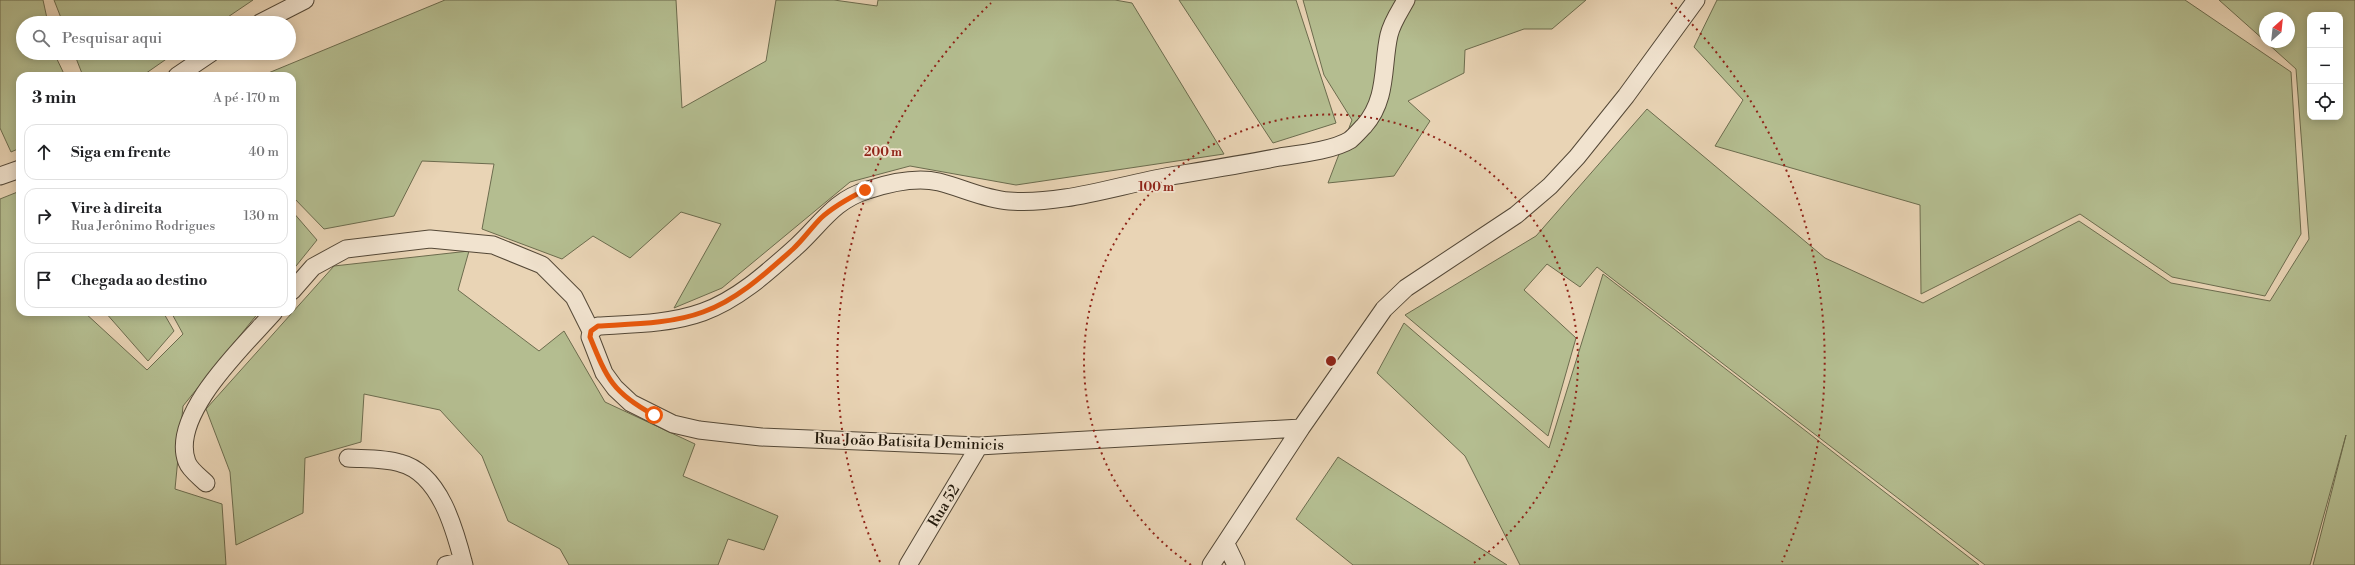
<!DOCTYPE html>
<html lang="pt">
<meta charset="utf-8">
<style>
body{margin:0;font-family:"Libre Bodoni",serif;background:#f6f6f6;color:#202124}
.controls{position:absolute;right:12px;top:12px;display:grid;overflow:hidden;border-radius:8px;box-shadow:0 2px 10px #0003}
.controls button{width:36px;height:36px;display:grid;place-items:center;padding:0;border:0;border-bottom:1px solid #e0e0e0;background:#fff;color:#202124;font:20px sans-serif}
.compass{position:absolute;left:2259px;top:12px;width:36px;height:36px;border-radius:50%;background:#fff;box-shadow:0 2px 10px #0003;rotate:27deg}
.stop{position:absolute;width:12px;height:12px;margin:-9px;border:3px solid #ea580c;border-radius:50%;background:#fff}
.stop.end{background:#ea580c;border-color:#fff;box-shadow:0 1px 4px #0008}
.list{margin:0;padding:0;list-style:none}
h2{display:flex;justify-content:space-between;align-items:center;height:52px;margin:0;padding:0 16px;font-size:17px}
h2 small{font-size:13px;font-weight:400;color:#757577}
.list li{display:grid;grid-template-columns:26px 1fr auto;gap:12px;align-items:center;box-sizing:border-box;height:56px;margin:0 8px 8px;padding:0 8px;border:1px solid #e0e0e0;border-radius:12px}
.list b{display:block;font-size:15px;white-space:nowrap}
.list p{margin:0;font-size:13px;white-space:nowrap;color:#757577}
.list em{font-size:13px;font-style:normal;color:#757577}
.icon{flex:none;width:22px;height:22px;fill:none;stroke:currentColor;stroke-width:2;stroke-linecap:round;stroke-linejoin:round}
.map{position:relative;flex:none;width:2355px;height:565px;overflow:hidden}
.search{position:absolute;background:#fff;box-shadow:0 2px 10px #0003;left:16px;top:16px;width:280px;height:44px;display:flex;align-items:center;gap:10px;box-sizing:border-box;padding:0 14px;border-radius:22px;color:#757577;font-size:15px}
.panel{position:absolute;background:#fff;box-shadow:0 2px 10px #0003;left:16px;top:72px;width:280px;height:244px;border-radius:12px}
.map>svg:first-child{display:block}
</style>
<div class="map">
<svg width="2355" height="565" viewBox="0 0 2355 565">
<rect width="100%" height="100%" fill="#e9d4b5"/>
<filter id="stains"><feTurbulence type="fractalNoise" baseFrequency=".005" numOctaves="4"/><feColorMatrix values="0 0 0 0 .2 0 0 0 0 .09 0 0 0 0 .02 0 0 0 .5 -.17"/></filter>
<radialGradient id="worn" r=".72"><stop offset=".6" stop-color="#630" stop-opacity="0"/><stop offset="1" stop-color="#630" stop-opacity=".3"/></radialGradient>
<!-- green -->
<path fill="#b4bd90" stroke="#6c6c4e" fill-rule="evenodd" d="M0,0H43L48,23H23V53H54L65,76H20V148L11,152L0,128Z
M54,0H253L219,23H63Z
M445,0H676L682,108L766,61L776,0H834L877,6L878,0H1115L1132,3L1224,154L1016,185L910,166L850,182L722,288L674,308L721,224L681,212L630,258L593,236L562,259L482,229L494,164L422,161L394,216L324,229L292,196V76H261Z
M1179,0H1296L1336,123L1273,143Z
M1303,0H1586L1552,29H1524L1465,50L1464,73L1408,101L1430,121L1394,176L1328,183L1352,120L1324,75Z
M1717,0H2185L2291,72L2301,234L2265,296L2172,277L2080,214L1921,294L1920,205L1715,146L1743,100L1694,47Z
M2219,0H2355V565H2313L2346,435L2310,565H1985L1597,267L1580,287L1547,264L1524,290L1576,338L1548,436L1405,315L1536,236L1647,109L1825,258L1923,303L2079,221L2171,283L2270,301L2309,239L2296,69L2266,42H2289V18H2265V41ZM2310,15H2340V117H2310Z
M74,53H175L142,76H83Z
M20,191V312H84L147,370L183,334L171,312H259L183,406L175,489L222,504L226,565H0V199Z
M292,211L317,240L292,271Z
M469,251L458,290L539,351L564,331L605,402L695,444L683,476L778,516L764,550L728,539L718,565H569L560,549L508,521L482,456L440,410L364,394L361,442L305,458L303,513L236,545L230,472L206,409L334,266Z
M1603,274L1979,565H1520L1465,456L1377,373L1404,323L1549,448Z
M105,312H163L174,331L148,361Z
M1338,457L1507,565H1353L1296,519Z"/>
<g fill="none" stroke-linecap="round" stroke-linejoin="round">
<!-- minor casing -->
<g stroke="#544837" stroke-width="19">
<path id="minor" d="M260,23L305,0
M177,76L211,53
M0,176L20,169
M292,291L313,267L346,249L430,239L493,245L542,265L574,297L591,331
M591,331L598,326C632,324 670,324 703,312C739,299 769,271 797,246C821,224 834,200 868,190C889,183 917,177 939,182C963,188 984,199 1009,201C1063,205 1118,185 1171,176C1207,170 1244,164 1280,157C1300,154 1334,150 1350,140C1355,136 1360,130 1364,126C1388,99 1382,65 1389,35C1392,22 1400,11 1406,0
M591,331L590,337L604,373L615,388L631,403L673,424L699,430L761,437L979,446L1301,428
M348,458C364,459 384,458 400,463C440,473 455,530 464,565
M206,483C200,477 190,470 187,462C169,415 245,345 274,312
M1226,544L1236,565
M446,565L463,561
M908,565L979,446
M1211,565L1301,428L1384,309L1406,288L1516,215L1550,186L1577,157L1626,96L1696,0"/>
</g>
<!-- minor -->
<use href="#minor" stroke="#f1e3cf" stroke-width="17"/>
</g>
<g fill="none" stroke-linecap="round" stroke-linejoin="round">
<!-- route -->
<path stroke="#ea580c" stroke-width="5" d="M654,415C613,393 607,379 590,337L591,331L598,326C632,324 671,324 703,312C737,300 766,273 793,249C803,240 811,228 821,218C834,206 849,198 865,190"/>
</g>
<!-- distance rings -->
<g fill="none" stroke="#8f2418" stroke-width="2" stroke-dasharray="2 4">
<path d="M1191 565A247 247 0 1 1 1471 565"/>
<path d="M880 562A494 494 0 0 1 991 3M1671 3A494 494 0 0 1 1782 562"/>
</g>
<g text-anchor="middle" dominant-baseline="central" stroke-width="3.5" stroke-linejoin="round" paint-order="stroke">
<!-- street labels -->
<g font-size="15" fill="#231a0d" stroke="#f1e3cf">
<text transform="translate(909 442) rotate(2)">Rua João Batisita Deminicis</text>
<text transform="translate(944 506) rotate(-59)">Rua 52</text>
</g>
</g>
<circle cx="1331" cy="361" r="6" fill="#8f2418" stroke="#f1e3cf" stroke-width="2"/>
<g font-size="12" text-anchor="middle" font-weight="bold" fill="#8f2418" stroke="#f1e3cf" stroke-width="3.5" stroke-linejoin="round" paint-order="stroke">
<text x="883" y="156">200 m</text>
<text x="1156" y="191">100 m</text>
</g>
<rect width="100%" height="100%" filter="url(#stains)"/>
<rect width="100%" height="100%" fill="url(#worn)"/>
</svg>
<div class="controls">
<button>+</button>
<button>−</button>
<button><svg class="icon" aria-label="locate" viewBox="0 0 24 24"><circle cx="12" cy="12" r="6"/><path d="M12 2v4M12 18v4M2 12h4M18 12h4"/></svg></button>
</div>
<svg class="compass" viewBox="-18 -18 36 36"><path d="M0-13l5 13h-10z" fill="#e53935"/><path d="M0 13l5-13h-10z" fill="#757577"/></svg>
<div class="stop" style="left:654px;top:415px"></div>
<div class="stop end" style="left:865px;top:190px"></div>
<div class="search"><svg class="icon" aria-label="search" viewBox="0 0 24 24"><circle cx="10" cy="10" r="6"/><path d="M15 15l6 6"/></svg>Pesquisar aqui</div>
<section class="panel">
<h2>3 min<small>A pé · 170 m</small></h2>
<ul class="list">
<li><svg class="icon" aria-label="ahead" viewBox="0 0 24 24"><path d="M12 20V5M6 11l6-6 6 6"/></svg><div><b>Siga em frente</b></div><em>40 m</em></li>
<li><svg class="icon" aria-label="right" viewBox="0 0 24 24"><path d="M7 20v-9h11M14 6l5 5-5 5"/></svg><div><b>Vire à direita</b><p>Rua Jerônimo Rodrigues</p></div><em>130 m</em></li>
<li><svg class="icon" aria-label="arrive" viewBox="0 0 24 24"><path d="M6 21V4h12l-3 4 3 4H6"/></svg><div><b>Chegada ao destino</b></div></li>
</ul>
</section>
</div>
